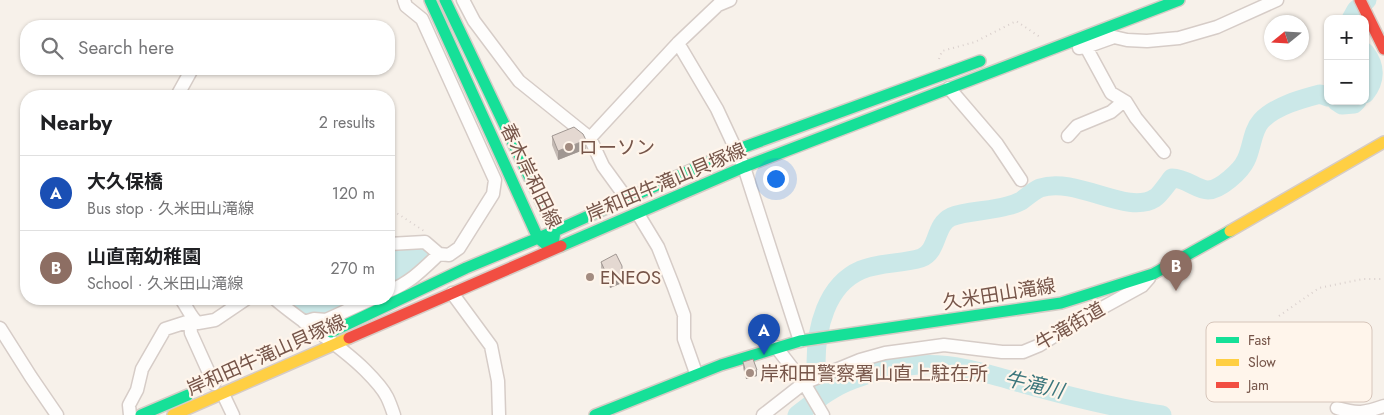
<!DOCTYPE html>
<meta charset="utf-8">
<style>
body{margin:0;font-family:Jost,"Noto Sans JP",sans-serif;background:#f6f6f6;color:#202124}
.controls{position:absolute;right:15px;top:15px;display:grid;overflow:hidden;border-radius:10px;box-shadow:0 1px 4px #0004}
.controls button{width:45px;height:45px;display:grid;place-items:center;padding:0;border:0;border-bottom:1px solid #e0e0e0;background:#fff;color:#202124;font:25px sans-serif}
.compass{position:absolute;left:1264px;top:15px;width:45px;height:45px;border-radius:50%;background:#fff;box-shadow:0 1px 4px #0004;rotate:252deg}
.you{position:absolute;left:775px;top:178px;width:18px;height:18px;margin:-12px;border:4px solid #fff;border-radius:50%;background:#1a73e8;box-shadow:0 0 0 8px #1a73e833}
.badge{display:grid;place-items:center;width:32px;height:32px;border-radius:50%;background:#b45309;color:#fff;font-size:16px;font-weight:700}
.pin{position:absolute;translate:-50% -41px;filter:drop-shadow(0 1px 2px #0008)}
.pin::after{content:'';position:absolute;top:26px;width:18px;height:15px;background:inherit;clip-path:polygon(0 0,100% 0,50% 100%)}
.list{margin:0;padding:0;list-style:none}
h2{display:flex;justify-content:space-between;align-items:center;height:65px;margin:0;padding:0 20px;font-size:21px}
h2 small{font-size:16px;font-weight:400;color:#757577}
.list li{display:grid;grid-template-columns:32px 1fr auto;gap:15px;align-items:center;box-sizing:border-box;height:75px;padding:0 20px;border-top:1px solid #e0e0e0}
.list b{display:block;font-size:19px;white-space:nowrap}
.list p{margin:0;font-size:16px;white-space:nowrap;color:#757577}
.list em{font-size:16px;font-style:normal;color:#757577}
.icon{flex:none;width:28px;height:28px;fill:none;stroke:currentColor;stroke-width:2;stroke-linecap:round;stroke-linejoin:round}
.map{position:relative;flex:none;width:1384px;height:415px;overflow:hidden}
.search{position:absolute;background:#fff;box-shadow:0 1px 4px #0004;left:20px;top:20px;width:375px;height:55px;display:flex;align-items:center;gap:12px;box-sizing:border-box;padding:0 18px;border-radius:20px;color:#757577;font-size:19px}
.panel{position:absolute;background:#fff;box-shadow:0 1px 4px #0004;left:20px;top:90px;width:375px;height:215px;border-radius:20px}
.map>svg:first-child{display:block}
</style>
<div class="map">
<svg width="1384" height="415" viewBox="0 0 1384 415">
<rect width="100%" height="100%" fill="#f7f1ea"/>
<!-- water -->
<path fill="#cbe8e8" d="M410,247L429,250L427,254L430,257L410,277L389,287V249Z
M280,299H363L328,315L308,317L301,311Z"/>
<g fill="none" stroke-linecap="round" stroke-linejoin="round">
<!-- river -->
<path stroke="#cbe8e8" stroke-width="19" d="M1351,19L1356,10L1367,0
M1365,52C1376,66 1376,80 1365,94
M1336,101L1342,105L1354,104L1357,101
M821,397C819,386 816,374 816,363C816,329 826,285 861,270C880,262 902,264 921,258C939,251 934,225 951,217C965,211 991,211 1007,206C1012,205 1017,203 1021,201C1027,197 1033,191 1040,188C1077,176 1127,216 1155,198C1159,196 1168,183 1172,178C1186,178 1197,190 1208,190C1220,190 1241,171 1246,160C1252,148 1252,131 1261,121C1275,106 1301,99 1320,94L1328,97
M797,415C814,402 832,387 852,380C872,372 897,366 919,365C958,362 997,377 1035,387C1076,398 1119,409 1162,415"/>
<!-- street casing -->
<g stroke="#d6ccc7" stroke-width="15">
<path id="street" d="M463,0L474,21L519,81L590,138L603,166L627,199
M678,43L717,109L744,167L800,341
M1086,47L1114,37L1127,40L1147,41L1179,38L1217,27L1277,0
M1079,48L1086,47L1111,93L1126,102L1136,118L1164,152
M949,88L997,144L1021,180
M177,96L192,69
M1068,136L1077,126L1111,112L1124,101
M590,138L678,43L718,5L730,0
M638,214L658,247L673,285L684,315V339L696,373
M389,244L425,242L439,254
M389,291C411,282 422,270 439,254L449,255L459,248L493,194L495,180L422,19L406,6L404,0
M452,293L491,346L498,381L499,415
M181,299C187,307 191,318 198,323L215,320L246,299
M275,299C304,324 338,343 365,370C373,378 382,387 387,397C390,403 392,409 394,415
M190,321L191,333L214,384
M304,322L314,319L326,320L372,299
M0,328L31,377L57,415
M223,394L233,415
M1337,408C1358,414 1364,413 1384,406
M130,415L129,405L137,390L142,369L165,329L193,320
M763,415L804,383L776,347
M823,415L804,383L860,360L885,353L915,349L944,345L1002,352H1023L1040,345L1080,320L1142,286L1149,278"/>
</g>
<!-- fast casing -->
<g stroke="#d6ccc6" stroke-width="14">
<path id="fast" d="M430,0L538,238L549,247
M445,0L555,231L553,245
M561,246L744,167L1179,0
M331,332L466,268L555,231L736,150L980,61
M141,415L188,395
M595,415L721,365L800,341L1061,303L1153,274L1230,231"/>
</g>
<!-- slow casing -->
<g stroke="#d6ccc6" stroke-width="14">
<path id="slow" d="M1230,231L1384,142
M173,415L349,338"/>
</g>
<!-- jam casing -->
<g stroke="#d6ccc6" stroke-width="14">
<path id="jam" d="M1360,0L1384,49
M349,338L561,246"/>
</g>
<!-- path -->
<path stroke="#dad0cd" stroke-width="2" stroke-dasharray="1 4" stroke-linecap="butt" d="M939,59L942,51L975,42L1016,21L1040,37
M389,208L424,231
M1279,316L1319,288L1363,279H1384"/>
<!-- street -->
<use href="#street" stroke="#fefdfc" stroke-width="12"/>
<!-- fast -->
<use href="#fast" stroke="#16e098" stroke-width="11"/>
<!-- slow -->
<use href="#slow" stroke="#ffcf43" stroke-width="11"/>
<!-- jam -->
<use href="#jam" stroke="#f24e42" stroke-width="11"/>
</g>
<!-- wall -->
<path fill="#c4bab4" d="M552,136L586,149L558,160L552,145Z
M601,262L622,266V283L610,288L601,268Z
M743,362L757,376L746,379L743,368Z"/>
<!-- shaded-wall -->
<path fill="#a09792" d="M586,140V149L558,160V151Z
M622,276V283L610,288V282Z
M757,370V376L746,379V373Z"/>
<!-- building -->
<path fill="#e4d8d1" stroke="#a09792" d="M574,127L583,134L586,140L558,151L552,136Z
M616,254L622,266V276L610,282L601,262Z
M753,359L757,370L746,373L743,362Z"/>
<!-- markers -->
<g fill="#a38c81" stroke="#fff5eb" stroke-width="2">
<circle cx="569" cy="147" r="5"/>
<circle cx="590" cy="277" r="5"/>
<circle cx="750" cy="373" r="5"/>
</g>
<g text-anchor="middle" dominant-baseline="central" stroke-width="4.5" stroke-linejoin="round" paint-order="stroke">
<!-- poi labels -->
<g font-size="19" fill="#765549" stroke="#fff5eb" text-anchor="start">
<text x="579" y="147">ローソン</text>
<text x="600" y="277">ENEOS</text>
<text x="760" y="373">岸和田警察署山直上駐在所</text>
</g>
<!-- street labels -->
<g font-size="19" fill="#765549" stroke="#fff5eb">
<text transform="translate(531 176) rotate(64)">春木岸和田線</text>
<text transform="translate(666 182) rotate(-23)">岸和田牛滝山貝塚線</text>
<text transform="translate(999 294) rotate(-9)">久米田山滝線</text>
<text transform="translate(1070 326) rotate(-30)">牛滝街道</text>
<text transform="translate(266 355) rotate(-24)">岸和田牛滝山貝塚線</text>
</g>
<!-- water labels -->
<g font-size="20" font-style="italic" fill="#3c767c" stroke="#fff5eb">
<text transform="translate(1034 385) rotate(13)">牛滝川</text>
</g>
</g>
<!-- legend -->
<rect x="1206" y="322" width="166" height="80" rx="8" fill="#fff5eb" stroke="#d6c5ba" stroke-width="1"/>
<rect x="1216" y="337" width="23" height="6" fill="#16e098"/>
<rect x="1216" y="359" width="23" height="7" fill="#ffcf43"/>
<rect x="1216" y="382" width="23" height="6" fill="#f24e42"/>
<g font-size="14" fill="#765549">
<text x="1248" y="345">Fast</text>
<text x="1248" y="367">Slow</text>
<text x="1248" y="390">Jam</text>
</g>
</svg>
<div class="controls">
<button>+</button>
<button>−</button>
</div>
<svg class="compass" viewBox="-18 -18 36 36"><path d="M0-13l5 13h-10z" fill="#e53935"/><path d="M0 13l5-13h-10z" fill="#757577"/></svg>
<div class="you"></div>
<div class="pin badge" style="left:764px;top:355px;background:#1a4fb4">A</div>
<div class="pin badge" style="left:1176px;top:291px;background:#8d6e63">B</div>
<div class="search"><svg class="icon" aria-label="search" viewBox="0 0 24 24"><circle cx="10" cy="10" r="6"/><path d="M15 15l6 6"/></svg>Search here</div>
<section class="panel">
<h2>Nearby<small>2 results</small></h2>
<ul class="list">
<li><span class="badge" style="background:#1a4fb4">A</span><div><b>大久保橋</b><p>Bus stop · 久米田山滝線</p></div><em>120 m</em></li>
<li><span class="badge" style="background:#8d6e63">B</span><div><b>山直南幼稚園</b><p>School · 久米田山滝線</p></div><em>270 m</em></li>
</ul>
</section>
</div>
